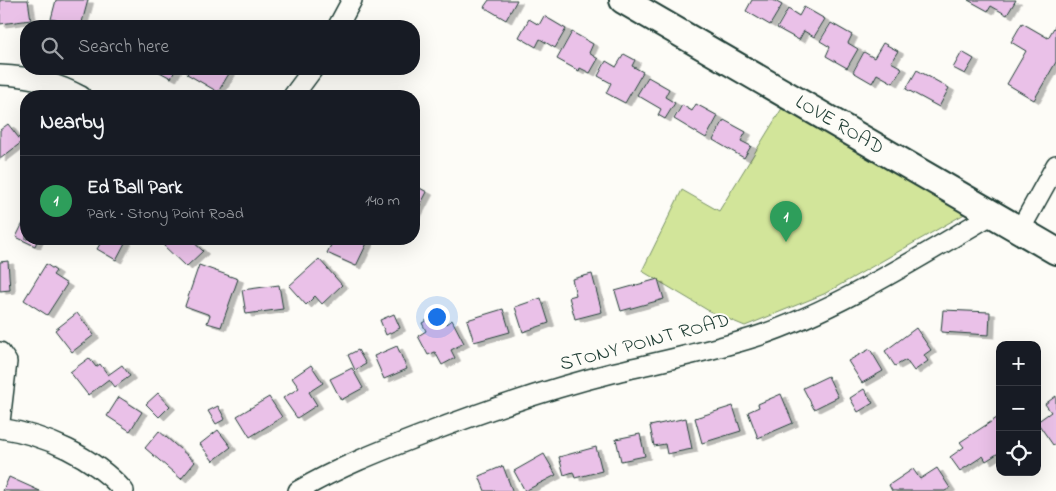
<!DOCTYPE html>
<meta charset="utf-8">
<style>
body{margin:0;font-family:"Indie Flower",sans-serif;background:#242831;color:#f1f3f6}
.controls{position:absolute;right:15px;bottom:15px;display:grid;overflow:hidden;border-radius:10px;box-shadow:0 5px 20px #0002}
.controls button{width:45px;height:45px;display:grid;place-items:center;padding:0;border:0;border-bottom:1px solid #363941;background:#171b24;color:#f1f3f6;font:25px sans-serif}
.you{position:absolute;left:436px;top:316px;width:18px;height:18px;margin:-12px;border:4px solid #fff;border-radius:50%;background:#1a73e8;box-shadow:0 0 0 8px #1a73e833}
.badge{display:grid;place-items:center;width:32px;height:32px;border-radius:50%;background:#1f6fb2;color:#fff;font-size:16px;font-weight:700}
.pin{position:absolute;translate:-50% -41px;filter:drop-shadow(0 1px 2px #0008)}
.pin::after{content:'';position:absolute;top:26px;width:18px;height:15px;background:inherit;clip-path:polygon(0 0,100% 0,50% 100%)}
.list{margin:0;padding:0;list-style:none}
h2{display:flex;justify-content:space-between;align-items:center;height:65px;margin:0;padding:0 20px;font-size:21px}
h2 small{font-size:16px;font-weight:400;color:#9ea1a6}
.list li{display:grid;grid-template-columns:32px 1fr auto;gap:15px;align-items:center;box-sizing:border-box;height:90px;padding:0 20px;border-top:1px solid #363941}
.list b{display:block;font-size:19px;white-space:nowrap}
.list p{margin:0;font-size:16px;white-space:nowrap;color:#9ea1a6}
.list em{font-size:16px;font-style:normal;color:#9ea1a6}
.icon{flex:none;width:28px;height:28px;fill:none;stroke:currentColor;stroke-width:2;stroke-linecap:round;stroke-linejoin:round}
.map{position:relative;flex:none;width:1056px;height:491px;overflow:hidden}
.search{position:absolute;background:#171b24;box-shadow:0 5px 20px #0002;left:20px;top:20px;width:400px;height:55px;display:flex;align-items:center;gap:12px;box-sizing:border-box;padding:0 18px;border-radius:20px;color:#9ea1a6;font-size:19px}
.panel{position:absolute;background:#171b24;box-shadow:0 5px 20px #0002;left:20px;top:90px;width:400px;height:155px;border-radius:20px}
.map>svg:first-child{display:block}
</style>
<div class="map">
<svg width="1056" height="491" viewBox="0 0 1056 491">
<defs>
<filter id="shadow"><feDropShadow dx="5.5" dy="3" stdDeviation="0" flood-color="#0004"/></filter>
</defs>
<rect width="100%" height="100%" fill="#fdfcf7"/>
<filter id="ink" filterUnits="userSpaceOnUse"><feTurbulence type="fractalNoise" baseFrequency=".02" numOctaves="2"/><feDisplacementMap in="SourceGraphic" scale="10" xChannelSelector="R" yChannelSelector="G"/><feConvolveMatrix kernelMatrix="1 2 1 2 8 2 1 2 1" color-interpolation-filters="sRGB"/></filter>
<g filter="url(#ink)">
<!-- green -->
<path fill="#d2e59a" stroke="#789167" d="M784,105L968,212L824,294L745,326L709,311L642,271L682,190L719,211Z"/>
<!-- building -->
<path fill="#eac1e8" stroke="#1f3d34" filter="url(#shadow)" d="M0,0H28L31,20L0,24Z
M56,0H88L81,26L51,19Z
M489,0H517L506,20L484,7Z
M752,0H773L782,5L770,25L746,11Z
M968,0H1016L1007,15L991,6L988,11Z
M804,7L825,19L814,37L804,31L799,40L777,28L788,9L799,16Z
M544,16L566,29L555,48L540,39L536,47L519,37L529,19L539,25Z
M831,23L852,35L848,43L858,49L847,68L826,56L830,47L820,41Z
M1022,23L1048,38L1055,26L1056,27V62L1034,100L1007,84L1026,51L1011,42Z
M572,32L593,44L589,53L598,59L590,73L580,68L579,71L557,59Z
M883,43L898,51L891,62L902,68L893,83L877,74L872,83L853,72L864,52L874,58Z
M962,52L974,59L965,74L953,68Z
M624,54L635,60L632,66L643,72L625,103L606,93L611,83L598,76L606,61L616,67Z
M154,69H176L171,78Z
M190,69H223L230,72L218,92L187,74Z
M917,70L949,88L939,107L906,89Z
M648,77L669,89L665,97L675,103L665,119L658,115L661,109L637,95Z
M696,104L718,116L706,138L674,119L682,105L692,111Z
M724,120L746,132L741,141L751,146L744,158L713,140Z
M8,124L22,142L0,159V130Z
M414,185L427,192L414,217Z
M25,219H26V239H38L35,246L16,237Z
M103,239H122L126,241L116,260L97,249Z
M163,239H190L203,251L186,267L160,242Z
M334,239H369L356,266L327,253Z
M319,259L342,285L322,304L315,296L306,305L289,286Z
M8,261L10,290L0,291V262Z
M46,264L56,271L53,275L67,284L47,315L24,300Z
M199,265L238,279L221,327L207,323L210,315L185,306Z
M592,274L602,312L575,319L569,297L576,295L572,279Z
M658,279L664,299L621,311L615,291Z
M279,285L283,309L246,314L242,290Z
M541,298L549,323L523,332L515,307Z
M503,309L510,332L474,342L467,320Z
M943,310L990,312L989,335L941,332Z
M77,313L94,335L72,352L55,330Z
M394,314L400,328L386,335L380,320Z
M438,314L444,325L452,320L464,343L451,350L455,358L442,365L435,352L428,355L418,336L426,331L422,323Z
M916,328L931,350L924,355L928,361L914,371L906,360L895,366L885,351Z
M397,346L407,369L384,379L374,356Z
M870,349L883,371L862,383L848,361Z
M358,350L366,364L355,370L348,355Z
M89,358L96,367L100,364L108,375L122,365L130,376L115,387L109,379L88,395L70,372Z
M311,365L323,383L309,392L317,405L297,418L283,398L299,388L292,378Z
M352,368L363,388L341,400L330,379Z
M828,376L838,397L814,409L803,388Z
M864,389L873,403L858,412L850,398Z
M158,393L170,406L159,417L146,404Z
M781,394L793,423L758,438L748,412L759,407L758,404Z
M1056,396V443L1053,445L1037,422L1051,412L1045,404Z
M119,397L142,412L130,431L107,416Z
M269,397L282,417L250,437L237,416Z
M218,406L225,419L216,424L208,411Z
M733,406L741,431L702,443L695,418Z
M1000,416V452L986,461L983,456L960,471L950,457L964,447L960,442Z
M686,418L692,449L667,454L665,444L654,446L650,426Z
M218,430L231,447L213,461L200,444Z
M159,431L195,462L181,479L145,448Z
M640,434L645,456L621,461L616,439Z
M596,447L602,471L575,478L573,472L564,475L559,457Z
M544,454L556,475L525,491L514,471Z
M503,466L512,490L508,491H485L479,476Z
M937,468L950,488L945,491H892L889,485L913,469L920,479Z
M9,477L40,491H3Z"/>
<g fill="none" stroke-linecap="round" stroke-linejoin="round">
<!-- street casing -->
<g stroke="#1f3d34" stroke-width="22">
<path id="street" d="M338,26L352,0
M0,75C30,76 55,82 81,96
M293,96L313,69
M1020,230L1056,165
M0,352L7,362L0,422
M0,428C45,435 93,456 124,491
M298,491C337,468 380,451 422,435C484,411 548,389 612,373C660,361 708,352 755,337C837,310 919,257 993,214"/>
</g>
<!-- secondary casing -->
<g stroke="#1f3d34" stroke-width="30">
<g id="secondary">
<path id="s1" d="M623,0L1056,251"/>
</g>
</g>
<!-- street -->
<use href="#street" stroke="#fdfcf7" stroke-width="19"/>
<!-- secondary -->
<use href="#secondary" stroke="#fdfcf7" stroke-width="26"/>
</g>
</g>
<g text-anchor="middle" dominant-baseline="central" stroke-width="4" stroke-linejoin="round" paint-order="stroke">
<!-- street labels -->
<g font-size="20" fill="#1f3d34" stroke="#fdfcf7">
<text stroke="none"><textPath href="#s1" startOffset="250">LOVE ROAD</textPath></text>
<text transform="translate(645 343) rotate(-15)">STONY POINT ROAD</text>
</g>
</g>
</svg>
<div class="controls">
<button>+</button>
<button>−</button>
<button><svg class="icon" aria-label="locate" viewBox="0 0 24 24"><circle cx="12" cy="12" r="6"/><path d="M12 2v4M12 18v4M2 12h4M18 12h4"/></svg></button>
</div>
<div class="you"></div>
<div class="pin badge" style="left:786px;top:242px;background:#2e9e5b">1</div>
<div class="search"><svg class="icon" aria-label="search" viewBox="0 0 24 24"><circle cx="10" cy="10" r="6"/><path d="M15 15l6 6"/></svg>Search here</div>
<section class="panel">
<h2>Nearby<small></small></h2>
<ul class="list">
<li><span class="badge" style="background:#2e9e5b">1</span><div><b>Ed Ball Park</b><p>Park · Stony Point Road</p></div><em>140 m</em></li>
</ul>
</section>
</div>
